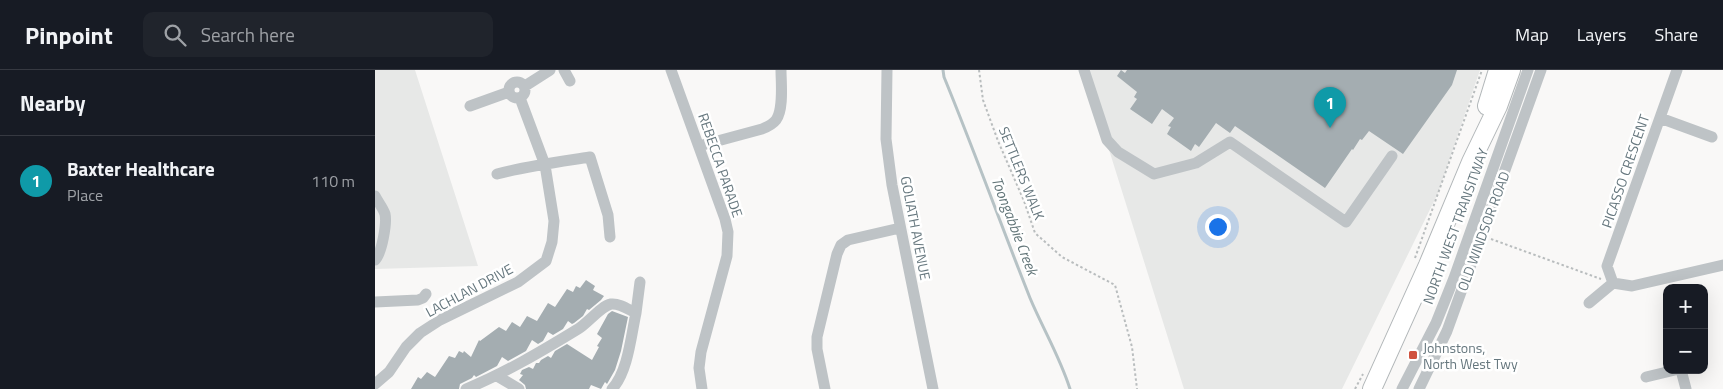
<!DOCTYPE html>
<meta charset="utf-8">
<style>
body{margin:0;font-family:"Titillium Web",sans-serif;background:#20242c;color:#f1f3f6}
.controls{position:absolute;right:15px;bottom:15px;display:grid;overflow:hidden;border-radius:10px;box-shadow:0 5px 20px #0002}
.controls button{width:45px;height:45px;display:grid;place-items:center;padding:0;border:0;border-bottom:1px solid #363941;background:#171b24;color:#f1f3f6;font:25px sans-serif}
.you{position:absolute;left:842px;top:156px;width:18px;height:18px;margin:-12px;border:4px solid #fff;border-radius:50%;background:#1a73e8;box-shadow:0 0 0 8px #1a73e833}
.badge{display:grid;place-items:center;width:32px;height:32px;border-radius:50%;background:#0f766e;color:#fff;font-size:16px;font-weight:700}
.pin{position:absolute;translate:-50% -41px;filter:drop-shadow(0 1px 2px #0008)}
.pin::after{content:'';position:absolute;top:26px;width:18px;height:15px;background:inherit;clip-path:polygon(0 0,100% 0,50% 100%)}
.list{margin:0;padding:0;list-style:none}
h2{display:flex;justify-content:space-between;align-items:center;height:65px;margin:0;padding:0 20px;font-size:21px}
h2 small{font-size:16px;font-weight:400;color:#9ea1a6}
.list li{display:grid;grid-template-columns:32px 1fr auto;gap:15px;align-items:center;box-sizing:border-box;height:90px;padding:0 20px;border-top:1px solid #363941}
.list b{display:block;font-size:19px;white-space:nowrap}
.list p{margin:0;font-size:16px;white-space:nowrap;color:#9ea1a6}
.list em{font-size:16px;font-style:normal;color:#9ea1a6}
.icon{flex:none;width:28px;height:28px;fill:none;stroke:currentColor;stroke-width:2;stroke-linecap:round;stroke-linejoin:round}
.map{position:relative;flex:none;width:1348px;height:319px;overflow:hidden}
header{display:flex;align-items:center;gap:30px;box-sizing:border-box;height:70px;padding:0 25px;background:#171b24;border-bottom:1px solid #363941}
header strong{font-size:24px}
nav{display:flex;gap:28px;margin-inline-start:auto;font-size:18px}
.search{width:350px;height:45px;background:#20242c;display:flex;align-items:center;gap:12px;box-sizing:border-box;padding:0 18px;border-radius:10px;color:#9ea1a6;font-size:19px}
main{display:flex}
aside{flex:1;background:#171b24}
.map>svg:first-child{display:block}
</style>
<header>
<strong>Pinpoint</strong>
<div class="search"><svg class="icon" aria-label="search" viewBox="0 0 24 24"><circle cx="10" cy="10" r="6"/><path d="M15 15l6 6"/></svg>Search here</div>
<nav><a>Map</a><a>Layers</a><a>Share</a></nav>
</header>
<main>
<aside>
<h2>Nearby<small></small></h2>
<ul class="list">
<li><span class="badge" style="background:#0f9aa8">1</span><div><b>Baxter Healthcare</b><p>Place</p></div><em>110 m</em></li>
</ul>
</aside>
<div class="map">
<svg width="1348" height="319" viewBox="0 0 1348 319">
<rect width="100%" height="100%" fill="#f9f8f7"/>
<!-- built -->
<path fill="#e7e8e7" d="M0,0H40L103,196L0,199Z
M709,0H1105L1063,123L967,319H809Z"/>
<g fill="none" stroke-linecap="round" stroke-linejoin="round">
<!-- stream -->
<path stroke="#b6c2c5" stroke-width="3" d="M568,0L569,7C599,80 626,155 655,228C668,259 685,287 695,319"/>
</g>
<!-- building -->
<path fill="#a4adb1" d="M746,0L750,3L752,0H1082L1077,15L1028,84L994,61L987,70L985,69L978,80L977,79L950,118L860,56L855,63L841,53L824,77L820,74L816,81L792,64L796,57L793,56L799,48L787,39L777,54L755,39L762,29L759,27L762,22L742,6Z
M211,210L220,216L218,220L229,226L226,230L214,240L212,239L208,246L199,253L197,254L193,251L188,259L178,265L173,262L168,271L163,274L157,270L151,281L133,291L127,287L122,296L101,307L99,305L97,308L85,314L84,319H36L43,307L46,309L52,302L60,307L74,286L80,288L84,281L88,283L89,281L96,287L104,270L105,271L124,257L131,261L137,252L145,257L152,246L162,251L173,233L180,237L192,219L198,222L201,216L205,218Z
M237,241L253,247L246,281L240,300L232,314L230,312L226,319L216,315L214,319H151L150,315L144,310L148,305L145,304L147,300L154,297L158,299L161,293H164L166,290L173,286L176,288L180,281L192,274L217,290L224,277L222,276L227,268L222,264L233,244Z"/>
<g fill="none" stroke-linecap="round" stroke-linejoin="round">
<!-- highway casing -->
<g stroke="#b2b7b9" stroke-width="20">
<path id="highway" d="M1112,36L1123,0
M997,319L1053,195L1096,92L1123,36L1136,0"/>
</g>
<!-- path -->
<path stroke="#b9bdbe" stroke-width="2" stroke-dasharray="2.5 2.5" stroke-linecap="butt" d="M604,0L608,30L623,71L649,131L660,163L687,187L740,215L757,277L762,319
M1116,169L1226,209
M1040,188L1107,0
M980,319L988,304"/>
<!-- minor -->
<path stroke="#bec3c6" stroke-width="11" d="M189,0L195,11
M296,0L350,149L353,162L352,186L326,282L324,298L327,319
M512,0L511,69L517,115L558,319
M709,0L732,70L743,82L779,104L821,93L855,72L971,152L1017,86
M1302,0L1232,196L1238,213L1257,216L1348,195
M134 20a8 8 0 1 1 16 0a8 8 0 1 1-16 0Z
M150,16L175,0
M95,36L134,22
M1285,48L1337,67
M324,76L387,59C392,57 398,54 401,50C409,39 406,13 406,0
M122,104C152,96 183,92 215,87L233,145L235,167
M0,126C3,132 8,138 10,144C12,153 7,183 0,190
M0,232L43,230L48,228L51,224
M1214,233L1238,213
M261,243L265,212
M1306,300L1311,319
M122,306L144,319
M1271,307L1300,300
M0,314L14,302L31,277L45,263L65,250L143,212L171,191L177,172L179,151L170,95L145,28
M91,319C130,303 167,281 203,259C213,253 226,236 236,234C245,233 254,240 261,243C256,266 253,302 237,319
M450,319L442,279V267L462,184L466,175L473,170L525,158
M1027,319L1061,253L1079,208L1153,0
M1044,319L1072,261L1166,0"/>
<!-- highway -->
<use href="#highway" stroke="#fff" stroke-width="18"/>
</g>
<!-- markers -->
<rect fill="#d0523f" stroke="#fff" stroke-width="2" x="1033" y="280" width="10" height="10" rx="2.5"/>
<g text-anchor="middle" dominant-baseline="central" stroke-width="5" stroke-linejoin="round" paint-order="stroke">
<!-- street labels -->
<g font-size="14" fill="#66777e" stroke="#fff">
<text transform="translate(346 95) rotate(71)">REBECCA PARADE</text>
<text transform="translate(1250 101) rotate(-71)">PICASSO CRESCENT</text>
<text transform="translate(647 103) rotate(68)">SETTLERS WALK</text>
<text transform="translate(1080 156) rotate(-70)">NORTH WEST TRANSITWAY</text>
<text transform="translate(541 158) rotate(79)">GOLIATH AVENUE</text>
<text transform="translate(1108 161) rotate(-70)">OLD WINDSOR ROAD</text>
<text transform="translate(94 220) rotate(-28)">LACHLAN DRIVE</text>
</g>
<!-- poi labels -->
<g font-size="14" fill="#66777e" stroke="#fff" text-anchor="start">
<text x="1048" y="277">Johnstons,<tspan x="1048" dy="16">North West Twy</tspan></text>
</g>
<!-- water labels -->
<g font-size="15" font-style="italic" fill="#627578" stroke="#fff">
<text transform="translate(640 156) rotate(69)">Toongabbie Creek</text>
</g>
</g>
</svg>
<div class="controls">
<button>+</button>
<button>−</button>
</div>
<div class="you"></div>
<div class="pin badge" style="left:955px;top:58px;background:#0f9aa8">1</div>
</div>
</main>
